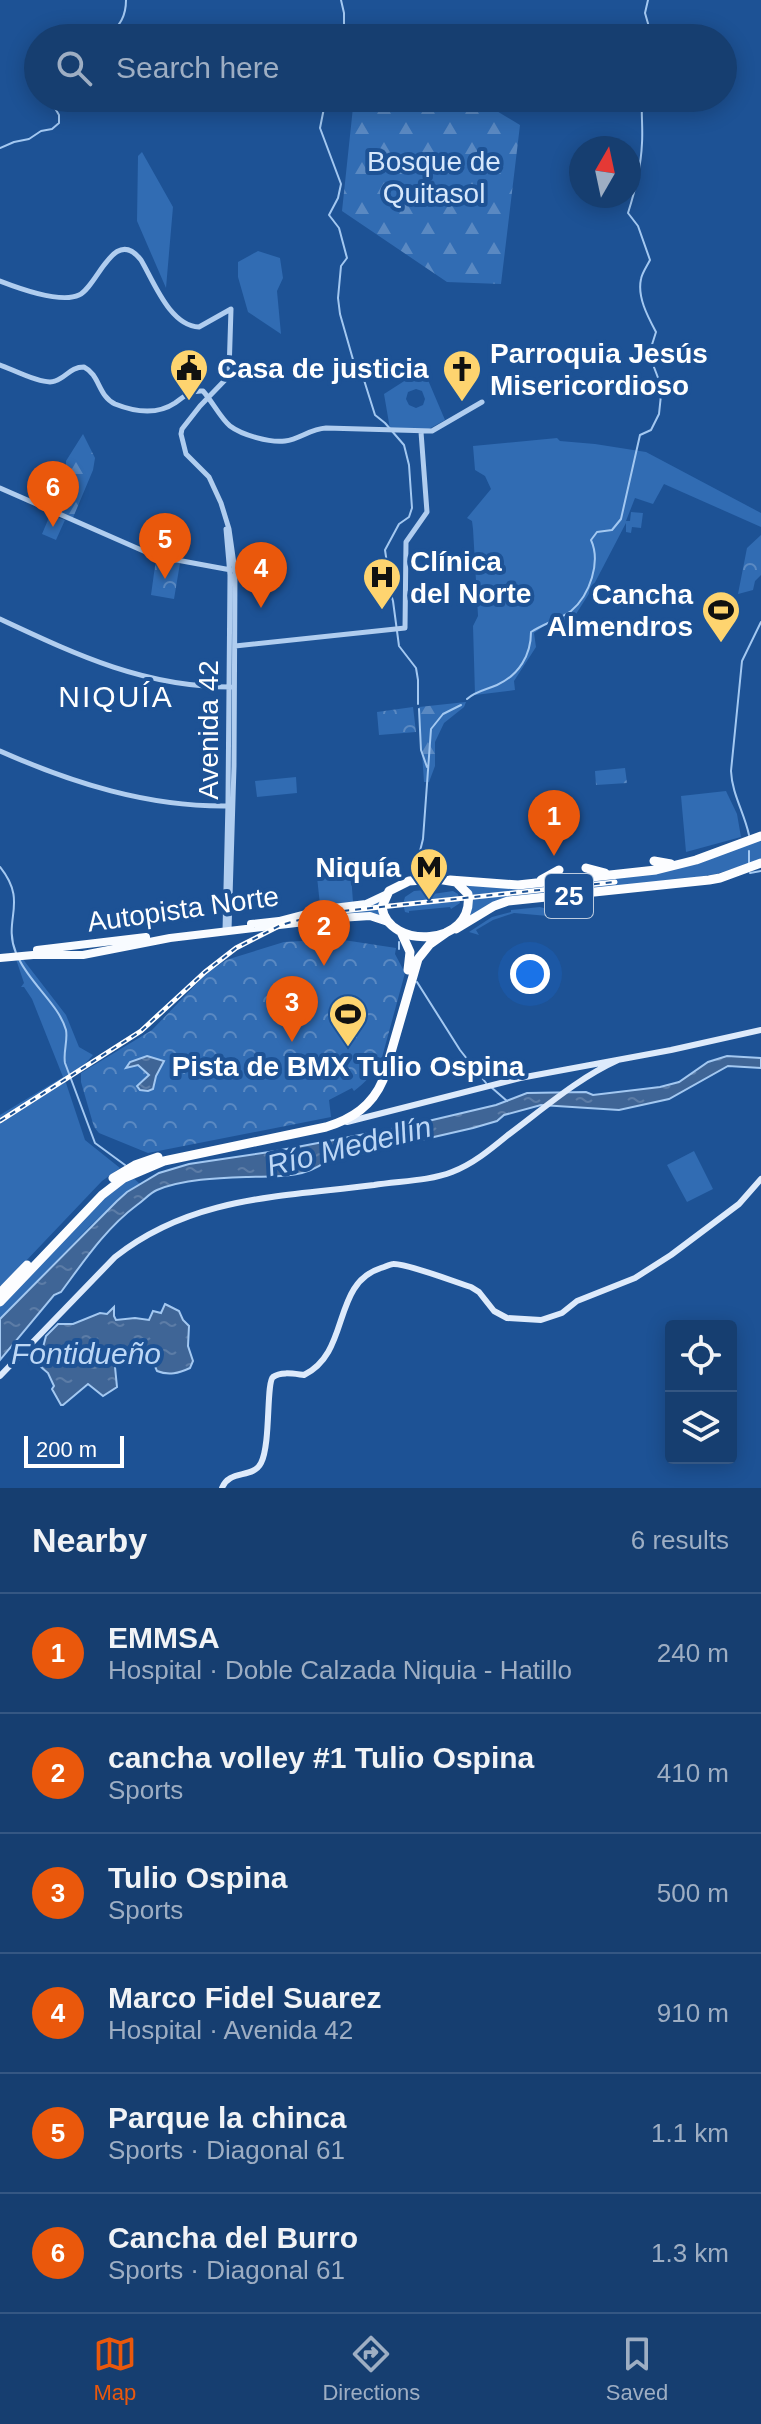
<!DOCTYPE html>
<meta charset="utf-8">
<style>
body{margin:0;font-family:Arial,sans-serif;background:#1f4575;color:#f1f3f6}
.controls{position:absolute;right:24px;bottom:24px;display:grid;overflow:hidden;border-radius:8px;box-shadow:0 4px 20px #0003}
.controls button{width:72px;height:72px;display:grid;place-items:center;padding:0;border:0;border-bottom:2px solid #355783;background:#163e70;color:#f1f3f6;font:40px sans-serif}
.compass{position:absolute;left:569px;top:136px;width:72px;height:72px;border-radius:50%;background:#163e70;box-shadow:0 4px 20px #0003;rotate:9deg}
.scale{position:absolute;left:24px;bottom:20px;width:100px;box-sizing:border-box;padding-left:8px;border:4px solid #fff;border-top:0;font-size:22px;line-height:28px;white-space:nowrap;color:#fff;-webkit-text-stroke:6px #1d5295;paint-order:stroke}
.you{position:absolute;left:530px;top:974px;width:28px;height:28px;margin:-20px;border:6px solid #fff;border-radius:50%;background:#1a73e8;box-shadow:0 0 0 12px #1a73e833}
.badge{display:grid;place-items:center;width:52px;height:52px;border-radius:50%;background:#ea580c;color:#fff;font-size:26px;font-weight:700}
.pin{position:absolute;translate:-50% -66px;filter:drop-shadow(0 2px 4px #0008)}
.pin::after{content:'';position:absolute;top:42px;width:28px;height:24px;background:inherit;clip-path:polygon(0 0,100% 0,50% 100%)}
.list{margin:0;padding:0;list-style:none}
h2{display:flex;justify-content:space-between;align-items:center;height:104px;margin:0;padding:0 32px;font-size:34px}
h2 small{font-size:26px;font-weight:400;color:#9eaec3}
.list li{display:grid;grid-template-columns:52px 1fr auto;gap:24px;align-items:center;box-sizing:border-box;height:120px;padding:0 32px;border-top:2px solid #355783}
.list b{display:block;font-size:30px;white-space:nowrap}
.list p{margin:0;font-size:26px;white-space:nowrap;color:#9eaec3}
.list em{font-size:26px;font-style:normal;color:#9eaec3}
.icon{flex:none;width:44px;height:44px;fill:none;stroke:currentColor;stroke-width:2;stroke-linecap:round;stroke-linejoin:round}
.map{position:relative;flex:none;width:761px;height:1488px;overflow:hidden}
.search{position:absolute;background:#163e70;box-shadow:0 4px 20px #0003;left:24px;right:24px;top:24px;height:88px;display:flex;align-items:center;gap:20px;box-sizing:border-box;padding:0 28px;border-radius:44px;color:#9eaec3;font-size:30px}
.sheet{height:824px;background:#163e70}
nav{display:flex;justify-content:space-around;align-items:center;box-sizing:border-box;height:112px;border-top:2px solid #355783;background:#163e70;font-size:22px;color:#9eaec3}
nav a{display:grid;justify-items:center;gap:4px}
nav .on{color:#ea580c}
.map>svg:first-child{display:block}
</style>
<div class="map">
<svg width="761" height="1488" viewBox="0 0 761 1488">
<defs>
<pattern id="forest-firs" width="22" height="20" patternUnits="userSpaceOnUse" patternTransform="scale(2)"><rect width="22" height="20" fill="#316cb3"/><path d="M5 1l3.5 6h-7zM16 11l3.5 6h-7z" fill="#5a89c2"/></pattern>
<pattern id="park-crowns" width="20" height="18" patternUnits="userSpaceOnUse" patternTransform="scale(2)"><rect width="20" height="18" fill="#316cb3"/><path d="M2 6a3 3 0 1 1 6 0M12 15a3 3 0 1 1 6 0" fill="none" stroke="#5a89c2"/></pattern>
<pattern id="water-ripples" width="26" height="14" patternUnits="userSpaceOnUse" patternTransform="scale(2)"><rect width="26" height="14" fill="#3f6596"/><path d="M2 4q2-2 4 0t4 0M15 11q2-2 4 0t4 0" fill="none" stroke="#5c7ca6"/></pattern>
</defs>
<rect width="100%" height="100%" fill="#1d5295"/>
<!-- grass -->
<path fill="#316cb3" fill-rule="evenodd" d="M142,152L173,207L166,288L137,221L138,156Z
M258,251L280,258L283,278L277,291L281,334L248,312L238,277V262Z
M409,378L428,380L445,420L427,430L390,429L384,394ZM416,389L422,391L425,399L423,405L416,408L409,405L406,399L408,392Z
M557,438L560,441L595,444L646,452L761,513V527L664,484L653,504L635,498L626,521H630L631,512L643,513L641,528L632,527L631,533L626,532V523L590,592L571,622L547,624L534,633L536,647L514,681L515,690L475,695L473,626L478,616L473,529L472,521L467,518L491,489L485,476L475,470L473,446Z
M50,515L65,520L56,540L42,534Z
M296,777L297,793L257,797L255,781Z
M726,791L737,814L741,837L686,852L681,796Z
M761,839V860L716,874L678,880L520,896L469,918C473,905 475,895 466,884L655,873Z
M351,874L353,902L320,905L317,877Z
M425,890L426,895L453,891L458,894L460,903L451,909L450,907L409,911V913L405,912L403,904L405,897L414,891Z
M382,897L380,916L264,924Z
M540,907L559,912V917L514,913L493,920L476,930L479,935L469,932L492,917L511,912V910Z
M22,958L66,1015L79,1047L93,1055L84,1065L64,1077L85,1140L120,1168L102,1181L4,1284L0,1286V1115L63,1077L32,999L24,987H21L24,983L16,959Z
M694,1151L713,1189L687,1202L667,1165Z
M132,1177L140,1184L127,1192L91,1225L0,1319V1305L94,1206Z"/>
<!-- forest -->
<path fill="url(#forest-firs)" d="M354,98H475L520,125L501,284L447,282L342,211Z
M83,434L95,458L93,470L72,520L50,511L66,472V461Z
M466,702L464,707L444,723L435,742V766L429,782H424L419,707Z"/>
<!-- park -->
<path fill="url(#park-crowns)" d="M761,535V575L755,581L753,590L738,594L747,548Z
M156,559L180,563L174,599L151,595Z
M413,707L416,732L379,735L377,712Z
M625,768L627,783L596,785L595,771Z
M337,939L396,948L395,954L405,973L381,1061C374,1072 365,1083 354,1091L352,1088L329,1100L331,1117L148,1153L99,1133L94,1127L81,1082V1073L152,1030L205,975L226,960L284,942Z"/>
<!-- water -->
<path fill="url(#water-ripples)" stroke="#a3c8f1" stroke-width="2" d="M147,1056L164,1061L156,1076L153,1089L148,1091L140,1090L137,1086L149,1075L138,1065L126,1068L130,1062Z
M727,1056L761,1058V1068L728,1066L669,1099L619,1110L541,1105L504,1115L497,1121L473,1128L325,1162C303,1179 274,1176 248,1177C219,1178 184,1179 157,1190C150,1193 144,1200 137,1205C106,1228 84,1261 61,1292L54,1295L0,1360V1319L117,1201L127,1192L159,1173L189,1164L276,1151L407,1126L496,1105L527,1093L586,1092L593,1095L660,1087L679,1082L708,1062Z
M165,1304L179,1311L183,1320L189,1326L188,1346L193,1361L190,1368C179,1373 169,1376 157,1371L153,1362L134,1355L118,1359L115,1367L117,1387L103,1396L88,1384L63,1405H61L52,1389L54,1386L48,1373L41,1367L45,1359L41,1355L46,1336L58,1324H73L100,1313L107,1314L114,1307V1316L116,1320L135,1318L149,1320L153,1311L161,1313Z"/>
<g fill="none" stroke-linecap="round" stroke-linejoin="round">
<!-- stream -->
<path stroke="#a3c8f1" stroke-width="2" d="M341,0L344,13V38
M108,38C119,25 126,18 126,0
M642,38L649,27L645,13L648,0
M326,98L320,128L341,184L338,198L329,215L339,228L347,258L341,266L338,298L340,314L356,370L364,380L375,415L385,423L404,445L409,465L412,508L409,517L399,524L385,550L388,570V585L393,601L399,646L416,668L418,680V704
M0,148L14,142L29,139L41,131L52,129L59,123V115L49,98
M467,699C476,691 486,690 497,685C519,675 531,655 531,632C543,624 562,618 571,611C590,595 601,562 591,540L597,532L612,530L621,519L640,435L651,430L659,414L661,395L660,383L649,354L656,332C648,317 637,297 641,279C642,273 647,266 650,260L638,226L628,213C635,191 641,167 642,143C643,128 641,113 642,98
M419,709L421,750L427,767
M749,835C744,812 732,794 731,771L742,661L761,622
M417,863L423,839L431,729L443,714L461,705
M749,864V851
M0,867C29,903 2,919 16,953
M750,873L761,871
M399,942V949
M19,959C30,983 59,1005 66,1030C68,1041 63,1052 65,1063L95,1143L125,1165
M417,982L460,1050L486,1083
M491,1087L507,1101"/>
<!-- tertiary -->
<path stroke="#b0cdef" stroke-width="5" d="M0,281C18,288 60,304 79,295C98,286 114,225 141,260C154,282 170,326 199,327L231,309L229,372L226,379L200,406L182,429L181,434L186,454L209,477L221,503L229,529L235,571L234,766L229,930
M0,365C12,369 44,386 55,381C67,377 70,367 84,367C100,375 98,396 115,404C135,412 157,415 175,403C185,396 191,390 203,391C212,401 221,419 230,426C242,435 270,443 285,441C300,439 310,429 326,428L432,431L482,402
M0,488L155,556L231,570
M0,619C77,655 144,687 231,687
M235,646L405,628L406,542L427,512L421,432
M0,751C72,783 148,807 228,806
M225,931L228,802L230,575L226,529"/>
<!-- secondary -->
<path stroke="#ddeafb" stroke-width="6" d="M347,1122L520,1078L671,1050L761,1030
M0,1376L115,1257C192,1196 281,1197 374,1185C399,1181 429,1181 452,1172C473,1164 491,1149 508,1135C543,1109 578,1078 618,1060
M222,1488C229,1469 253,1479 261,1463C271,1444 266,1383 273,1377C281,1371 295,1374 304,1375C351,1352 331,1284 381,1268C382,1268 391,1264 393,1264C406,1263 455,1282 471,1287L479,1292L494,1311L507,1318L541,1320L562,1313L577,1301L635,1278L671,1255L739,1204L761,1179"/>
<!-- primary -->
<path stroke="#f8fbff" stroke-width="8" d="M251,924L279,921L325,909L366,904L385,895
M37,950L146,937
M0,958L33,955H83L170,938L339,918L370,916L388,922"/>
<!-- trunk -->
<path stroke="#fcfdff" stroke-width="9" d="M654,861L671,864
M586,868L605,873
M437,879L456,882L468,894C475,947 388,950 382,907L389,891L409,881Z
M450,880L518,885L656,870L696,860L761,836
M541,880L559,870
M456,929L494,906L508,901L709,880L720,878L761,863
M401,932L410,952L408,970
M113,1178L135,1165L158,1157
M0,1293L27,1265
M0,1302L102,1195L124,1178L164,1161L326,1127C352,1119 372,1106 383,1080L418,959L430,944L447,932"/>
<!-- rail casing -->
<g stroke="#fff" stroke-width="5">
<path id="rail" d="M0,1121L141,1031L205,972L236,948L281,925L324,913L615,882"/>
</g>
<!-- rail -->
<use href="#rail" stroke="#1d5295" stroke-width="2" stroke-dasharray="6" stroke-linecap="butt"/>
</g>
<!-- icons -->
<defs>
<g id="civic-pin" transform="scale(2)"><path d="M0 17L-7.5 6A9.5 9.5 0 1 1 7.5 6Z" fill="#fed46f" stroke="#1d5295"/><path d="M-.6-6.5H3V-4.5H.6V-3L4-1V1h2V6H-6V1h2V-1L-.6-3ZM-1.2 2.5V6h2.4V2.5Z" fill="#111"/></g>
<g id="church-pin" transform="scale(2)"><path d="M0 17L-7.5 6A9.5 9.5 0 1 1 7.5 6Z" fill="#fed46f" stroke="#1d5295"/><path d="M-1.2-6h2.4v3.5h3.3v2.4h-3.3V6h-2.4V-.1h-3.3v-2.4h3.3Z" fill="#111"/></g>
<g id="hospital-pin" transform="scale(2)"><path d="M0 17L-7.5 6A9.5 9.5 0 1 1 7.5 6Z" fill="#fed46f" stroke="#1d5295"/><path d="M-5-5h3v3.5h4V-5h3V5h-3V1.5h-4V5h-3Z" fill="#111"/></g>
<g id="stadium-pin" transform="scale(2)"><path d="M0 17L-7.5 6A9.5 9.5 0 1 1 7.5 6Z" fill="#fed46f" stroke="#1d5295"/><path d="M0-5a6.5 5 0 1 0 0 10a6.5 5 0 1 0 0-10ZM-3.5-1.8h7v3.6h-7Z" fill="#111"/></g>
<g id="metro-pin" transform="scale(2)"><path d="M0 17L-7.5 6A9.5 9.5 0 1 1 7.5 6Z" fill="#fed46f" stroke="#1d5295"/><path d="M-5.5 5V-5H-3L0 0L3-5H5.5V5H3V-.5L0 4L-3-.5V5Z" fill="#111"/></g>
</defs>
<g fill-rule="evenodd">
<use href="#civic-pin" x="189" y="368"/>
<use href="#church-pin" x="462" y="369"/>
<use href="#hospital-pin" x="382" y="577"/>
<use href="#stadium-pin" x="721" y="610"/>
<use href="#metro-pin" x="429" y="867"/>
<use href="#stadium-pin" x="348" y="1014"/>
</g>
<g text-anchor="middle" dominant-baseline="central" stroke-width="8" stroke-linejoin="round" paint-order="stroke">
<!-- shield labels -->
<rect fill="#1d5295" stroke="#bbcbdf" stroke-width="2" x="545" y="874" width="48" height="44" rx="6"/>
<g font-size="26" font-weight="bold" fill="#fff">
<text x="569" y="896">25</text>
</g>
<!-- park labels -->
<g font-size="28" fill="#d6e7fb" stroke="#1d5295">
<text x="434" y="161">Bosque de<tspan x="434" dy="32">Quitasol</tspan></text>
</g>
<!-- poi labels -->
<g font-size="28" font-weight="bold" fill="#fff" stroke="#1d5295" text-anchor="start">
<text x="490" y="353">Parroquia Jesús<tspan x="490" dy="32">Misericordioso</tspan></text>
<text x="217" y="368">Casa de justicia</text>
<text x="410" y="561">Clínica<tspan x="410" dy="32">del Norte</tspan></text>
<text x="693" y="594" text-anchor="end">Cancha<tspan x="693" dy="32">Almendros</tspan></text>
<text x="401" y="867" text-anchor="end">Niquía</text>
<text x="348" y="1066" text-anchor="middle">Pista de BMX Tulio Ospina</text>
</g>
<!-- street labels -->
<g font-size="28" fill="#fff" stroke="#1d5295">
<text transform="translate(208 730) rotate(-90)">Avenida 42</text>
<text transform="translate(183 909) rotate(-8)">Autopista Norte</text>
</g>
<!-- neighbourhood labels -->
<g font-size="30" letter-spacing="2" fill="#fff" stroke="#1d5295">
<text x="116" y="696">NIQUÍA</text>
</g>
<!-- water labels -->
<g font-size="30" font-style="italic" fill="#bcd7f6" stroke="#1d5295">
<text transform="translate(349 1146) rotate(-14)">Río Medellín</text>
<text x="86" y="1353">Fontidueño</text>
</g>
</g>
</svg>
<div class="controls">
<button><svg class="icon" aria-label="locate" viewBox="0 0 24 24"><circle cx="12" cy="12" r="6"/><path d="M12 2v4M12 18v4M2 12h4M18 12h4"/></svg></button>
<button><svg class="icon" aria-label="layers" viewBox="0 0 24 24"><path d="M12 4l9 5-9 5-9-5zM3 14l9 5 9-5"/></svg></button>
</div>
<svg class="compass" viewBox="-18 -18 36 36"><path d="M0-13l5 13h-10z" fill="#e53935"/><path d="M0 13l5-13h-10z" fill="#9eaec3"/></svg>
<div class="scale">200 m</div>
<div class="you"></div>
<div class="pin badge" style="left:554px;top:856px">1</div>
<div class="pin badge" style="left:324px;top:966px">2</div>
<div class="pin badge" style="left:292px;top:1042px">3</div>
<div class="pin badge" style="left:261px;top:608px">4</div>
<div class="pin badge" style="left:165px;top:579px">5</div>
<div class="pin badge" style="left:53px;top:527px">6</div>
<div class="search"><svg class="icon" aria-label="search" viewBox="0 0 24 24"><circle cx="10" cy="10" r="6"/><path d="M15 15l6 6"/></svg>Search here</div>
</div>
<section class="sheet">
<h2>Nearby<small>6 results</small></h2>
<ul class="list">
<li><span class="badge">1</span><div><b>EMMSA</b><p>Hospital · Doble Calzada Niquia - Hatillo</p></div><em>240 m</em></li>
<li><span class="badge">2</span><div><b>cancha volley #1 Tulio Ospina</b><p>Sports</p></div><em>410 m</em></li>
<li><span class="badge">3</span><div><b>Tulio Ospina</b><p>Sports</p></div><em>500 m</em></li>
<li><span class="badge">4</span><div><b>Marco Fidel Suarez</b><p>Hospital · Avenida 42</p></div><em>910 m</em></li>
<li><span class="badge">5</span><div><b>Parque la chinca</b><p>Sports · Diagonal 61</p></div><em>1.1 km</em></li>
<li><span class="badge">6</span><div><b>Cancha del Burro</b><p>Sports · Diagonal 61</p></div><em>1.3 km</em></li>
</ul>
</section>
<nav>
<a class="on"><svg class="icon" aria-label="map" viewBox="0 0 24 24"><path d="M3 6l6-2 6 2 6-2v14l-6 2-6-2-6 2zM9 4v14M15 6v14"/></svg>Map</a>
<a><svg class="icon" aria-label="directions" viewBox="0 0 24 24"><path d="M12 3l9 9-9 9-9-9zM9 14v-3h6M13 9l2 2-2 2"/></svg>Directions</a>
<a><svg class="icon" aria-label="saved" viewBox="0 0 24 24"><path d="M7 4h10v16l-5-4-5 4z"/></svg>Saved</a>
</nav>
